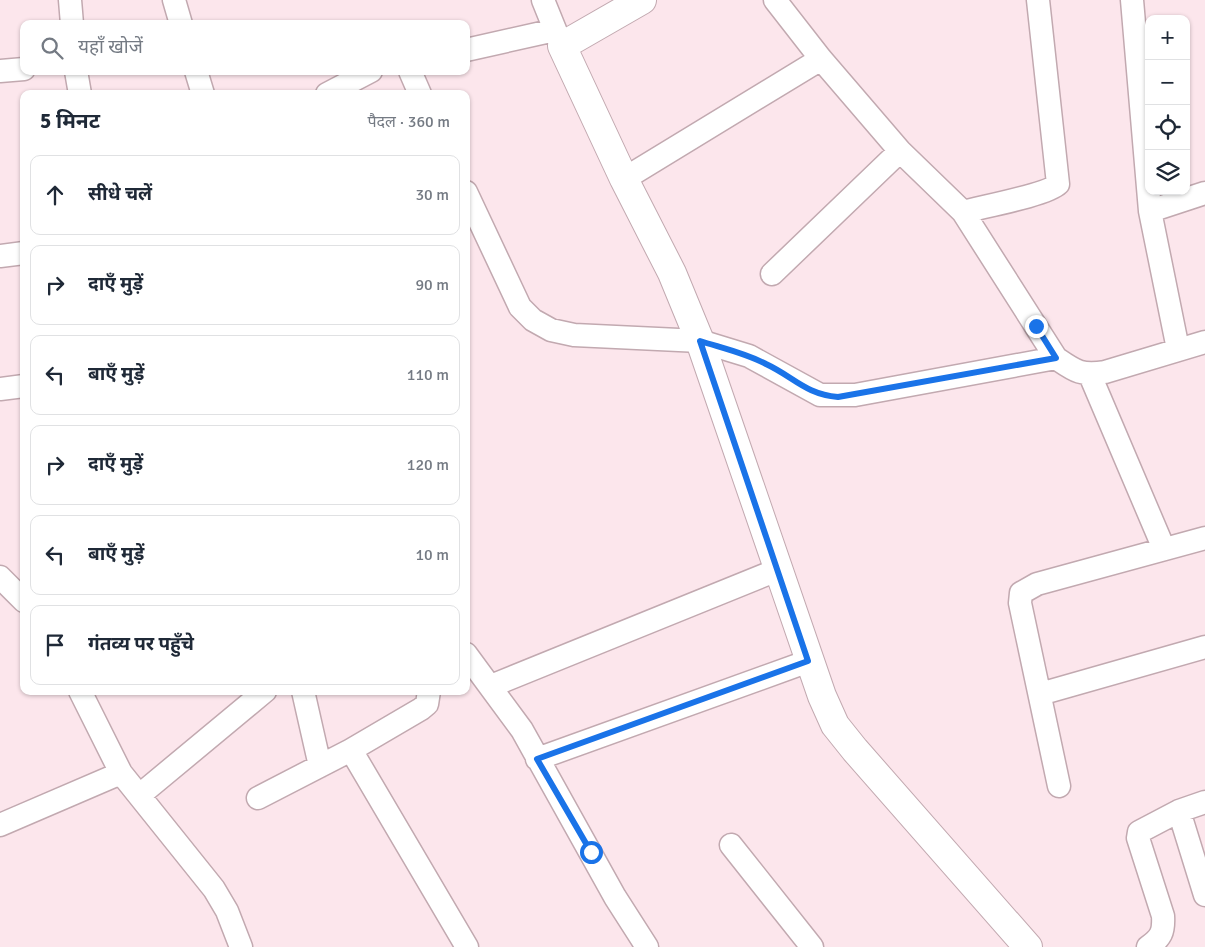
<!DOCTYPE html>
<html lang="hi">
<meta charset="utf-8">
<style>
body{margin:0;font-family:Signika,"Noto Sans Devanagari",sans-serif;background:#f2f2f3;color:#1f2937}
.controls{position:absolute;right:15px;top:15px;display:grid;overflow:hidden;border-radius:10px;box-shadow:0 1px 4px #0004}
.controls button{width:45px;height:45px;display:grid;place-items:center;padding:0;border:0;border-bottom:1px solid #e0e1e3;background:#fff;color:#1f2937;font:25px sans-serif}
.stop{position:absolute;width:15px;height:15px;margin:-11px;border:4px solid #1a73e8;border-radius:50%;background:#fff}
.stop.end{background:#1a73e8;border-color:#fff;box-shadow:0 1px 5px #0008}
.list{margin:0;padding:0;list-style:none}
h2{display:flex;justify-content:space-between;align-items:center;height:65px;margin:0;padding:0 20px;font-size:21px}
h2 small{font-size:16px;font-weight:400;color:#747a83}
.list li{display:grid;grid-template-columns:32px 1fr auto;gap:15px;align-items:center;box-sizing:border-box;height:80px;margin:0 10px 10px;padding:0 10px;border:1px solid #e0e1e3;border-radius:10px}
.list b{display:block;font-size:19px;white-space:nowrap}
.list em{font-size:16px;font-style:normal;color:#747a83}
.icon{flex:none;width:28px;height:28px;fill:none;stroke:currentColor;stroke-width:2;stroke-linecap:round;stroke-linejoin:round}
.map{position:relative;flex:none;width:1205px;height:947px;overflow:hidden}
.search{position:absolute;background:#fff;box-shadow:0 1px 4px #0004;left:20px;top:20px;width:450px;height:55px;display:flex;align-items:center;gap:12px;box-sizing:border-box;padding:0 18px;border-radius:10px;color:#747a83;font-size:19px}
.panel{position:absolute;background:#fff;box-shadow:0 1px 4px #0004;left:20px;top:90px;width:450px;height:605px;border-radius:10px}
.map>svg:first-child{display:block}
</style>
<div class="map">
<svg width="1205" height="947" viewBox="0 0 1205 947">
<rect width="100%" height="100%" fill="#fce6ec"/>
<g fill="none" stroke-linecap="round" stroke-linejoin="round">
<!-- street casing -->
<g stroke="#c2a9b0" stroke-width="25">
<path id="street" d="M70,0L72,24
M174,0L181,24
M543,0L560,42
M775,0L821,59L900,151L963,212L1056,358
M1132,0L1150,211L1178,349
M466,50L555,30
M0,71L24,69
M76,71L80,94
M196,71L203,94
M410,71L420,94
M327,94L371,71
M624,179L821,59
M466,192L520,307L533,320L551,330L574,335L700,341L749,356L820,395H855L1056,358C1075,371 1081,376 1105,372L1205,342
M1150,211L1205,193
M963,212C981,207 1047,195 1058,184L1038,0
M0,256L24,253
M772,274L900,151
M1090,375L1164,549
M0,389L24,386
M0,577L24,601
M466,654L522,730L615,897L647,947
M491,686L777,570
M80,691L121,773L214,889L227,911L241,947
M303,691L320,766
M1040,694L1205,647
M351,750L467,947
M537,759L809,661
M1059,786L1020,603L1021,593L1037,584L1205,538
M141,794L265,691
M258,798L351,750L421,709L427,704L429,691
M1179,811L1205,895
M0,825L121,773
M731,845L812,947
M1148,947C1161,938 1164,932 1163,916L1138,838L1139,832L1179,811L1205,802"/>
</g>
<!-- secondary casing -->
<g stroke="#c2a9b0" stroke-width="30">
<path id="secondary" d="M642,0L562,46L624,179L672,273L700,341L822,696L835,725L855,750L1028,947"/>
</g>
<!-- street -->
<use href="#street" stroke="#fff" stroke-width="22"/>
<!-- secondary -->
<use href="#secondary" stroke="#fff" stroke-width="28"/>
</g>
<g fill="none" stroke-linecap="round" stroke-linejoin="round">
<!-- route -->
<path stroke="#1a73e8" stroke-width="6" d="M591,852L537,759L808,661L700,341C722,348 745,353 766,364C794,377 805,394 838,397L1056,358L1036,326"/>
</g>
</svg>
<div class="controls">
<button>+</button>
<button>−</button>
<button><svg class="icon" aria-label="locate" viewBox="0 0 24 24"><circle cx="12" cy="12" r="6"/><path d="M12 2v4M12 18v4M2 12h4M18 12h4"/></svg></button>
<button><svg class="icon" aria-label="layers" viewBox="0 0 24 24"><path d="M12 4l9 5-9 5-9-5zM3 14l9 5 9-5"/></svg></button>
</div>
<div class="stop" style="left:591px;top:852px"></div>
<div class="stop end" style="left:1036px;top:326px"></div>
<div class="search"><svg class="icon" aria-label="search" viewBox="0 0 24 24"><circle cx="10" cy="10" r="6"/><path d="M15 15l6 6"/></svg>यहाँ खोजें</div>
<section class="panel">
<h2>5 मिनट<small>पैदल · 360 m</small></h2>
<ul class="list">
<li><svg class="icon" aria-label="ahead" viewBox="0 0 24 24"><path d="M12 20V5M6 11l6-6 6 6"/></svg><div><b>सीधे चलें</b></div><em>30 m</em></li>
<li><svg class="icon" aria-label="right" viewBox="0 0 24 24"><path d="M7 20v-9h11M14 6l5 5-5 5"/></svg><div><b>दाएँ मुड़ें</b></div><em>90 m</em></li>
<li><svg class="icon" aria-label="left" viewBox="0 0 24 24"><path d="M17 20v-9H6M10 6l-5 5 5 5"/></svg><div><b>बाएँ मुड़ें</b></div><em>110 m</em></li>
<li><svg class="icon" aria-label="right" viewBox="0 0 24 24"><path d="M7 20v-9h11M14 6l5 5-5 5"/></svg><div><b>दाएँ मुड़ें</b></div><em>120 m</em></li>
<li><svg class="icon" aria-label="left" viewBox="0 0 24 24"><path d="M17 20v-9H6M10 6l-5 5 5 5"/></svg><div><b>बाएँ मुड़ें</b></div><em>10 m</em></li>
<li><svg class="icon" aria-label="arrive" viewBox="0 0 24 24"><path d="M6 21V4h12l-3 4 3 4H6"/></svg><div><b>गंतव्य पर पहुँचे</b></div></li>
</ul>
</section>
</div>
